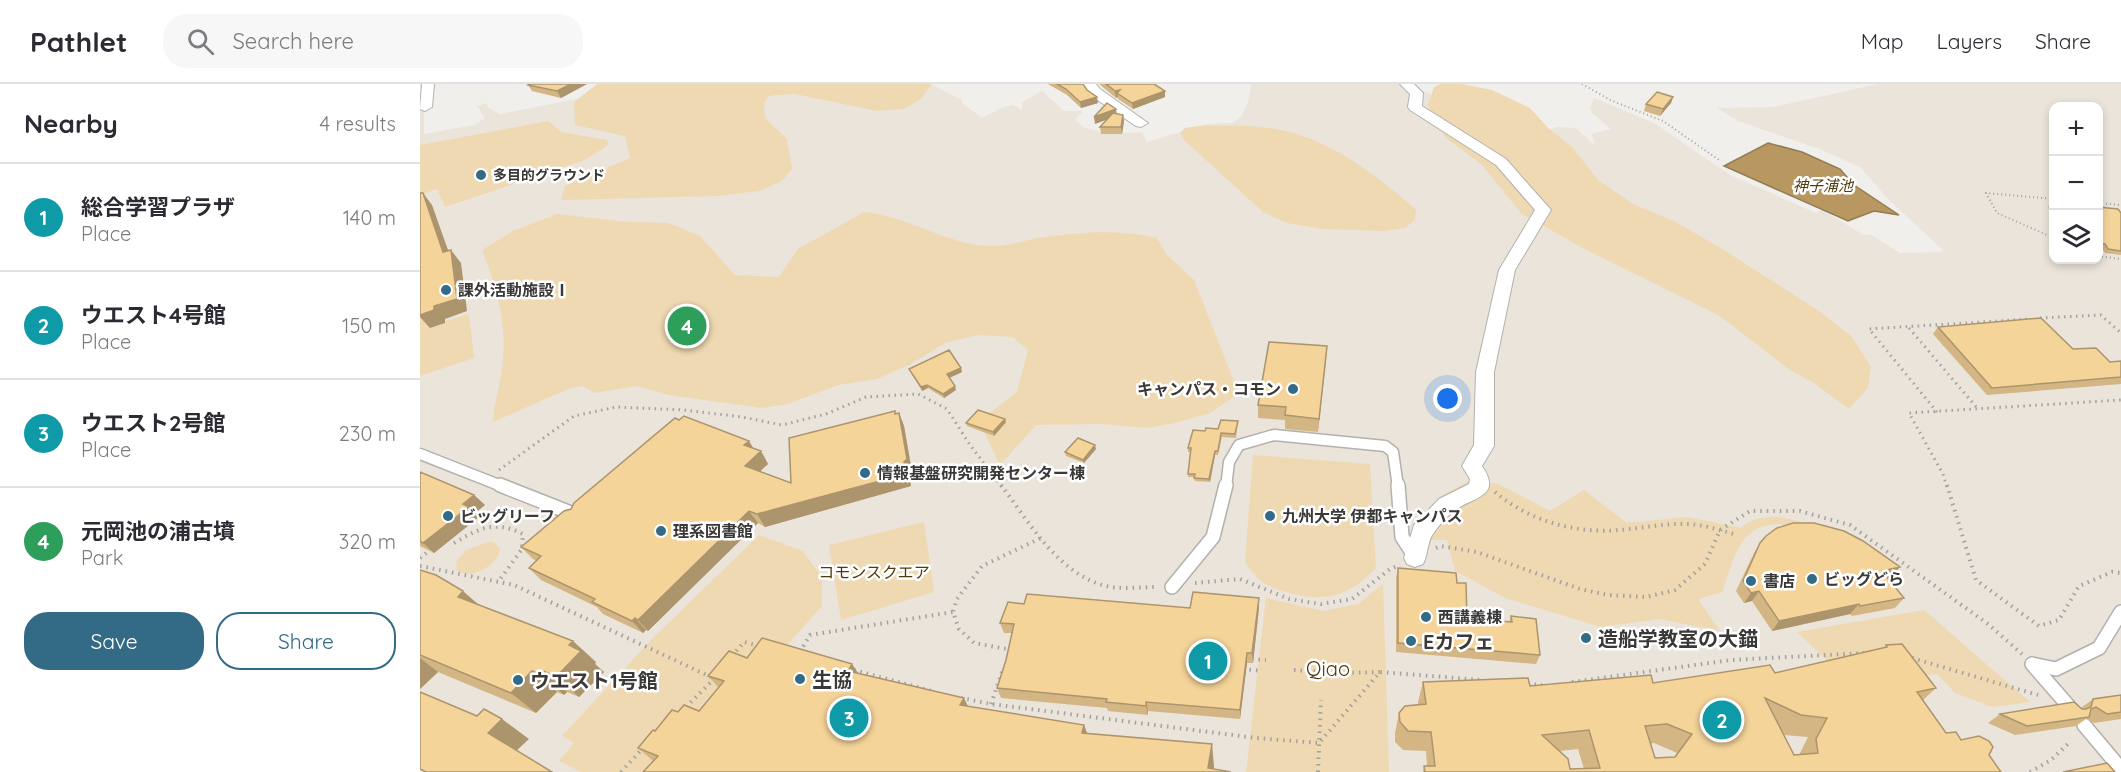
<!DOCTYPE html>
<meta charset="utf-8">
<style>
body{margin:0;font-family:Quicksand,"Noto Sans JP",sans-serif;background:#f7f7f7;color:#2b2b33}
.controls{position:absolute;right:18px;top:18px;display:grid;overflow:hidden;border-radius:12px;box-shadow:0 3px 9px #0003}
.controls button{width:54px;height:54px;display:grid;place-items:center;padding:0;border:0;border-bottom:2px solid #e1e1e2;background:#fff;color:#2b2b33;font:30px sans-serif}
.you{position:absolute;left:1028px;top:315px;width:21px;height:21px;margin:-15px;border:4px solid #fff;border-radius:50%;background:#1a73e8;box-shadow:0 0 0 9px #1a73e833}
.badge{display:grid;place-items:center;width:39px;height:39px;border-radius:50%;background:#336a85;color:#fff;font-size:20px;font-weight:700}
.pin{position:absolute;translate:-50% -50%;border:3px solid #fff;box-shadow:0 2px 6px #0006}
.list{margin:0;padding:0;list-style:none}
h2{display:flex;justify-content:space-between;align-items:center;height:78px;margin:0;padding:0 24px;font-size:26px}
h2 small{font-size:20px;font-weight:400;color:#7c7c81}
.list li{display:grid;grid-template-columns:39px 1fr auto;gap:18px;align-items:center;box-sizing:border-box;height:108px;padding:0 24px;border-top:2px solid #e1e1e2}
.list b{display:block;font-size:22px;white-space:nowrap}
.list p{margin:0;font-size:20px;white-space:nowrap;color:#7c7c81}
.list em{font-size:20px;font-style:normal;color:#7c7c81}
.actions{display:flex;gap:12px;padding:18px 24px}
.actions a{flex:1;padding:14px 0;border:2px solid #336a85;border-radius:24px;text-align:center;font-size:21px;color:#336a85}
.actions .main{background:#336a85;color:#fff}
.icon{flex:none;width:33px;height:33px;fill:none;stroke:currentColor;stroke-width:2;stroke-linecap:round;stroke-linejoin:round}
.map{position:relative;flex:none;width:1701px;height:688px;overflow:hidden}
header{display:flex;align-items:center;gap:36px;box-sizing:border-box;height:84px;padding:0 30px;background:#fff;border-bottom:2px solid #e1e1e2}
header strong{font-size:28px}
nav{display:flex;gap:33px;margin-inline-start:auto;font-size:21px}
.search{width:420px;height:54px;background:#f7f7f7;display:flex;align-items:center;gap:15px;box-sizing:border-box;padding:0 21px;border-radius:24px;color:#7c7c81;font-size:22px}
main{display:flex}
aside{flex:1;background:#fff}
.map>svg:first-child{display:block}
</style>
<header>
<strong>Pathlet</strong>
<div class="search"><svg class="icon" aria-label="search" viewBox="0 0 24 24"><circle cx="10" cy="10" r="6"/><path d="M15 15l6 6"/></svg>Search here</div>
<nav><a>Map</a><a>Layers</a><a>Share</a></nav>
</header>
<main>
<aside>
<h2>Nearby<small>4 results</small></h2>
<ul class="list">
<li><span class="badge" style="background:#0f9aa8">1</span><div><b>総合学習プラザ</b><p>Place</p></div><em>140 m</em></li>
<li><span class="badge" style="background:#0f9aa8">2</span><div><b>ウエスト4号館</b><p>Place</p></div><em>150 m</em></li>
<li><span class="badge" style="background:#0f9aa8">3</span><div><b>ウエスト2号館</b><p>Place</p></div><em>230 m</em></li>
<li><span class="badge" style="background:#2e9e5b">4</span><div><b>元岡池の浦古墳</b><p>Park</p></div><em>320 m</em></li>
</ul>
<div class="actions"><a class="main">Save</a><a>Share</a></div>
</aside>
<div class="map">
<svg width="1701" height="688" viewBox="0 0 1701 688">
<rect width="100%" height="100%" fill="#f1efec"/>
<!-- built -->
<path fill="#eae4db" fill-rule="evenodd" d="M511,0L542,16V19L562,34L583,23L593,21L602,26V18L622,7L644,27H663L655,36L665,44L690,50L722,48L727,58L787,40L812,39L821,33L828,18L831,1L834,0H983L1121,49L1137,43L1156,44L1173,60L1175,59L1171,50L1191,45L1173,30L1170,25L1174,14L1234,39L1310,91L1396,129L1402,126L1444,151L1450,150L1480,169L1521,168L1523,166L1468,115L1440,83L1399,65L1318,37L1297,24L1353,23L1458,0H1701V688H0V25L4,24V50L54,41L65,34L57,22L67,19L68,24L80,30L157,15L167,35L201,23ZM1634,22H1678V176H1634Z"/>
<!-- green -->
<path fill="#efd9b2" d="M177,0H512L500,16L483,25L457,27L375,10L349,12L344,20L345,34L367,55L372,85L362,97L339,107L296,112L141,116L145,102L210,74L205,52L155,41L154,18Z
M1020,0H1042L1072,6L1110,24L1128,44L1152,63L1178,96L1213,120L1256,138L1307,168L1399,227L1432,253L1451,283L1448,304L1429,325L1394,299L1370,286L1300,232L1159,162L1101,129L1061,80L1026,54L1008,21L1014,3Z
M128,37L141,48L187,56L188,61L165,76L25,123L17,105L0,111V61Z
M778,42C810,42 849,40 880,51C924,66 962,96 996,126L995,136L985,144L963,147L903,145L867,139L843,128L765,57L760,49L765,44Z
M444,128C488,132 526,160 568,162C584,163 603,157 618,154C662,148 694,145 737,154L746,170L774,196L819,310L790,329L755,339L727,344L682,340L616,341L580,381L559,337L597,308L608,266L593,253L557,251L525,259L491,280L457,295L418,301L368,320L342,324L248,311L217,302L174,309L163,302L148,305L73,338C74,319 80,302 82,284C88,243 77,204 62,166L93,147L137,130L208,138L249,139L280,152L315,191L359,193L378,165Z
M0,204L9,242L49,230L54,274L0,292Z
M833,371L950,380L956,484C929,513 904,519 866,508C858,506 846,502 840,496C834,491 830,484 825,478Z
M1047,398L1076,399L1130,427L1164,406L1207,439L1267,433L1321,444C1343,424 1379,435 1402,447C1376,441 1338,431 1321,460C1312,474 1308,492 1302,508L1278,515L1300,547L1239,535L1181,543L1085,514L1035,487L1027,456H991L1019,413Z
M504,438L514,508L421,536L409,461Z
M339,451L383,467L402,493V522L347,584L310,590L222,688H161L139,677L154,659L142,652L232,555Z
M68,458H74L80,465C77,482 51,497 36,486L37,476L46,466Z
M963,500L969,688H826L846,514L904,527L938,520Z
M1504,526L1610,618L1572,623L1535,609L1517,590L1500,593L1418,587L1377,548Z"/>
<!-- water -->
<path fill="#b89860" stroke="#927c54" stroke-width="1.5" d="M1348,59L1382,68L1420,85L1434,101L1479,131L1454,127L1428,137L1304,82Z"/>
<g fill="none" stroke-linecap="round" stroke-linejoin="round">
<!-- lane-far1 casing -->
<g stroke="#b2b1ae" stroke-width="13">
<path id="lane-far1" d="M0,370L84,403
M806,403L809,378L819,361L854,351L965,362L973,368L978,403"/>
</g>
<!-- lane casing -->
<g stroke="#b2b1ae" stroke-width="16">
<path id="lane" d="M80,401L156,431
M978,401L982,453L995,473
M752,503L793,453L806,401
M1612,580L1636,585L1679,564L1701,528
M1612,580L1652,626
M1664,641L1701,685"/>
</g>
<!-- street casing -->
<g stroke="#b2b1ae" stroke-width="2">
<path id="street" d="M2,0H14L12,23L5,27L0,25Z
M663,0H676L680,5L728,39L721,43L716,42L670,11Z
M980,0H994L1003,9L1002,22L1086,75L1131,126L1095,186L1074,288V362L1062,382C1082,412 1056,412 1035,426C1028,431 1018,442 1013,450C1007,458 1008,471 1003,480L995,483L987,480L984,474L994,441L1019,415L1049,400L1050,395L1042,382L1054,361L1056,288L1079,186L1115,126L1076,81L990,26L988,23L990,10Z"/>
</g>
<!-- path-far2 -->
<path stroke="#a3a19f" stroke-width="2" stroke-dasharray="1 3" stroke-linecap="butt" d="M1162,0L1190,16L1243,37L1299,76
M1634,115L1566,109L1577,129L1634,154
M1678,119L1701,121
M1678,172L1701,175"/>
<!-- path-far1 -->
<path stroke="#a3a19f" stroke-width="3" stroke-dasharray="1.5 4.5" stroke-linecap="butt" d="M1620,234L1681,231L1701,249
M1489,244L1558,325
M1517,328L1449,245L1610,235
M79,386L154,332L196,323L264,326L322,333L362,341L406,330L446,313L498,310L527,325L550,361L582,403
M1527,403L1523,390L1489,329L1701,316"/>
<!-- path -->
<path stroke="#a3a19f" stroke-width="4" stroke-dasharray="1.5 5" stroke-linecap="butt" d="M581,401C610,439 640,494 691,503C706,505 723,503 738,503
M1527,401L1556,496L1619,542L1639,536L1659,502L1692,488L1701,489
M1075,408C1109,437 1156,450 1200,446C1223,444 1246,439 1269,440C1284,441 1299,446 1314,450
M34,459C60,444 74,436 103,450L102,465L78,498
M1016,464L1021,462L1057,468L1160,505L1188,511L1226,513L1255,506L1285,480L1300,446L1330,427H1380L1430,441L1568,540L1602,570
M0,474L9,467
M0,482L94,501L291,593
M775,499L820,495L869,515L901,520L932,515L970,485L980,481
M592,566L554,559L539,545L533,528L537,515L562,482L621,454
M380,568L390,551L533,528
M312,572L324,558L340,562
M1492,574L1618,611
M832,575L846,576
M823,585L842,587
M434,586L512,607
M874,586L925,589L960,588
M1152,598L1311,576L1444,569
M1108,600L1122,601
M541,614L571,620L836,654L899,659L960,588L1062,596
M571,620L583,585
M266,623L295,594
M201,688L222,665
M898,688L901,616
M1610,688L1631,676L1650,658"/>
<!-- lane-far1 -->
<use href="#lane-far1" stroke="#fff" stroke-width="10"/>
<!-- lane -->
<use href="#lane" stroke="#fff" stroke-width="13"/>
<!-- street -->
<use href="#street" fill="#fff" fill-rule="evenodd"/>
</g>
<!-- wall -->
<path fill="#d3b684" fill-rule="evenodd" d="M110,0H167L141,14L112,7L108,1Z
M628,0H663L678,19L661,24L647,11Z
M679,0H734L745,7V13L713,25L698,15V13L696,14Z
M1253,13L1251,19L1240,32L1224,27L1226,20Z
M696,25V29L703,31L704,37L702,50H681L680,43L687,35L675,40Z
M1631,119H1634V130L1628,123Z
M1678,123L1701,129V171L1685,169L1682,164L1678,163Z
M1518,243L1653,265L1690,278L1701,277V300L1567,311L1513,250Z
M907,262L898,348L865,345V336L838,334V321Z
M489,285L542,288L529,294L536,306L524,314L508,304L502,307Z
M479,329L484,342L492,388L489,390L491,402L345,443L338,439L228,547L226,546L223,549L183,530L177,523L121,496L109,484L117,477L113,475L101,463L329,357L333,364L341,367L348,380L340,387L371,399L476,330Z
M818,337L816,354L802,353L798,371H795L790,398L775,397L774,393H768L771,368H768V364L785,347L798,345Z
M586,338L574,352L547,342L546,339Z
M676,365L664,379L646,372L645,368Z
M0,388L54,411L65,421L55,429L59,433L14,469L0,462Z
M1340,459L1471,493L1468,494L1484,514L1475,524L1432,532L1430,530L1352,547L1332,517L1324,519L1316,507L1334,469Z
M978,484L1037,499L1047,535L1089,538L1091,532L1120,571L1116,580L976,568V494Z
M0,486L60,521L176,578L175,580L184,588L159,613L147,608L144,611L137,608L116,629L18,588L0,605Z
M604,520L770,524H839L833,579H827L820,635L728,627V631L688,627L687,624L581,614L577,604L586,576L592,549H584L580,539Z
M1466,561L1516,604L1503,616L1526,649L1541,656L1569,671L1581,688H1003L1004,682H1007L1006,667L983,666L975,658V649L979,629L998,621V618L1003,598L1110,602L1233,599L1355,589L1463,564ZM1364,651L1388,653L1379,671H1374ZM1234,659L1257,669L1255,673L1235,674L1230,660ZM1158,665L1164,685H1150L1140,667Z
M439,590L548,623L664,641L667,649L794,682L233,677L218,664L235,647L258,628L279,627L299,604L288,592Z
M1701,611V635L1674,639L1666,635L1656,642L1595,651L1568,639L1580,630L1661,624L1673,615Z"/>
<!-- shaded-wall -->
<path fill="#ac946c" d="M151,0H167L141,14L137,7Z
M700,6L697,9L698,13L696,14L695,7Z
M745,7V13L713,25L712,19Z
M677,13L678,19L661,24L660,18Z
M1253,13L1251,19L1240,32L1243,25Z
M696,25L697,32L675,40L674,33Z
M703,31L704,37L702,50L701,43Z
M3,109L12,121L33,180L31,166L41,179L47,227L25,235V239L10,244L0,233V231L14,222L23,168Z
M907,262L906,276L898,348L899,335Z
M541,284L542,288L529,294L527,290Z
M507,301L508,304L502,307L501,303Z
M535,302L536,306L524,314L523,310Z
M479,329L484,342L492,388L489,390L491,402L345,443L337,430Z
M585,335L586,338L574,352L573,348Z
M329,357L336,369L324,361Z
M675,361L676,365L664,379L663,376Z
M341,367L348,380L333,394L325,382Z
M795,367V371L790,398L789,395Z
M54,411L65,421L55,429L59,433L14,469L3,459L43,420Z
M329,427L338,439L228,547L218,536Z
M1480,483L1471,493L1454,497L1462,487Z
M43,507L68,529L38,513Z
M1339,507L1332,517L1324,519L1331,509Z
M839,514V524L833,579L832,569Z
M1439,520L1430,530L1352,547L1359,537Z
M215,534L226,546L223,549L212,537Z
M153,557L176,578L175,580L184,588L159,613L136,593L149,561Z
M827,569V579L820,635V626Z
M0,574L18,588L0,605Z
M432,580L448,604L428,587Z
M112,587L137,608L116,629L91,609Z
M123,587L147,608L144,611L120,590Z
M544,614L555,637L540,621Z
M726,618L728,627V631L726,622Z
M82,635L109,655L95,668L68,649Z
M664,641L672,663L662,649Z
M792,660L794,682V688L788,684Z"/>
<!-- building -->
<path fill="#f5d49a" stroke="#ac946c" stroke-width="1.5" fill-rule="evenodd" d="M110,0H151L137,7L108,1Z
M637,0H663L667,6L677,13L660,18L646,5Z
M686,0H734L745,7L712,19L697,9L700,6L695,7Z
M1237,8L1253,13L1243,25L1226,20Z
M687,19L696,25L674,33Z
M693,29L703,31L701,43H680Z
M0,109H3L23,168L31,166L37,215L14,222V226L0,231Z
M1678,123L1698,125L1701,129V167L1688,165L1685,160L1678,159Z
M1621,234L1653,265L1676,264L1690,278L1701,277V293L1572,304L1518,243Z
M849,258L907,262L899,335L865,331L866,323L838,321Z
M529,266L541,284L527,290L535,302L523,310L507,301L501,303L489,285Z
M558,326L585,335L573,348L546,339Z
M475,327V330L479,329L487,375L484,378L486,390L337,430L329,427L218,536L215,534L212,537L172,518L175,515L109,484L121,472L101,463L144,427L151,425L154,419L255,334L259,336L264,332L329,357L324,361L341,367L325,382L371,399L369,354Z
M801,336L818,337L815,350L801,349L798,367H795L789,395L774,394L775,390H768L771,364H768L773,346L785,347L786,344L798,345Z
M658,354L675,361L663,376L645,368Z
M0,388L54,411L43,420L49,423L3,459L0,457Z
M1373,439H1394L1424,447L1443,457L1480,483L1462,487L1484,514L1440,522L1439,520L1359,537L1339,507L1331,509L1323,497L1340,459L1346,452L1357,444Z
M978,484L1036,489L1037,499H1046L1047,535L1092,538L1091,532L1116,535L1120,571L978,559Z
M0,486L16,491L43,507L38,513L153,557L149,561L161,567L136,593L123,587L120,590L112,587L91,609L0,571Z
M773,508L839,514L832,569H827L820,626L726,618V622L686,618L687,615L577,604L586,576L594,540L580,539L588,518L604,520L607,510L770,524Z
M342,554L432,580L428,587L544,614L540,621L664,641L662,649L792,660L788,684L811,688H223L238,672L218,664L233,646L235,647L252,626L258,628L264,621L279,627L304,597L288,592L309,567L327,574Z
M1482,560L1516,604L1497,608L1526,649L1536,648L1541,656L1559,652L1569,657L1573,663L1569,671L1581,688H1005L1004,682H1015L1011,648L988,647L980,638L979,629L985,622L1006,620L1003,598L1108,594L1110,602L1231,591L1233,599L1350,581L1355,589L1467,563L1466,561ZM1345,614L1381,631L1407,634L1396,655L1398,669L1374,671ZM1247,640L1272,650L1255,673L1235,674L1225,642ZM1169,646L1180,684L1150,685L1148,675L1122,651Z
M0,608L57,632L64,625L82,635L68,649L132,688H6L0,685Z
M1701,611V628L1687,630L1676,623L1671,625L1669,633L1607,642L1580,630L1654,618L1662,625H1666L1671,623L1673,615Z
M1687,679L1695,688H1643Z"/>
<!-- markers -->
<g fill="#336a85" stroke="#fff" stroke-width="2">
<circle cx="61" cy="91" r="6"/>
<circle cx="26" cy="206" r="6"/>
<circle cx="873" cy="305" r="6"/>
<circle cx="445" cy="389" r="6"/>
<circle cx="28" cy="432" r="6"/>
<circle cx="850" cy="432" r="6"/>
<circle cx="241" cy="447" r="6"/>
<circle cx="1392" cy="495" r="6"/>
<circle cx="1331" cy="497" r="6"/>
<circle cx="1006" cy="533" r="6"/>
<circle cx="1166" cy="554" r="6"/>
<circle cx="991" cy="557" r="6"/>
<circle cx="380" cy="595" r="6"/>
<circle cx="98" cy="596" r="6"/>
</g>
<g text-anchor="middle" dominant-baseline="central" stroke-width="5" stroke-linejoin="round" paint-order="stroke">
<!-- far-poi labels -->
<g font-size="14" font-weight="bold" fill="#3a3938" stroke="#fff" text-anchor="start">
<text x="73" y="91">多目的グラウンド</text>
</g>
<!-- far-water labels -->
<g font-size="15" font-style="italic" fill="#513b0d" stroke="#fff">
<text x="1403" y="101">神子浦池</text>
</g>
<!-- poi labels -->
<g font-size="16" font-weight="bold" fill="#3a3938" stroke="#fff" text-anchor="start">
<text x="38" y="206">課外活動施設Ⅰ</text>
<text x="861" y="305" text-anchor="end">キャンパス・コモン</text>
<text x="457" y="389">情報基盤研究開発センター棟</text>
<text x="40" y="432">ビッグリーフ</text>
<text x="862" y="432">九州大学 伊都キャンパス</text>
<text x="253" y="447">理系図書館</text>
<text x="1404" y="495">ビッグどら</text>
<text x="1343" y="497">書店</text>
<text x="1018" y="533">西講義棟</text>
</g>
<!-- park labels -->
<g font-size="16" fill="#503a0c" stroke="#fff">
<text x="454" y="488">コモンスクエア</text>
</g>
<!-- near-poi labels -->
<g font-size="20" font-weight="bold" fill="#3a3938" stroke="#fff" text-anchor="start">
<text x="1178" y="554">造船学教室の大錨</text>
<text x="1003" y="557">Eカフェ</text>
<text x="392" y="595">生協</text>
<text x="110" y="596">ウエスト1号館</text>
</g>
<!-- near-park labels -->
<g font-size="20" fill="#503a0c" stroke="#fff">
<text x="908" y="584">Qiao</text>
</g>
</g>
</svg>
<div class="controls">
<button>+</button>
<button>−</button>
<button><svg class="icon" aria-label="layers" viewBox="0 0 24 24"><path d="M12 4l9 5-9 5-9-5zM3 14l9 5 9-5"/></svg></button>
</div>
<div class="you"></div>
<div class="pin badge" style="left:788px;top:577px;background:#0f9aa8">1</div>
<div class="pin badge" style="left:1302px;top:636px;background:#0f9aa8">2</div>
<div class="pin badge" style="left:429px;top:634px;background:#0f9aa8">3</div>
<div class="pin badge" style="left:267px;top:242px;background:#2e9e5b">4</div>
</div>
</main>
